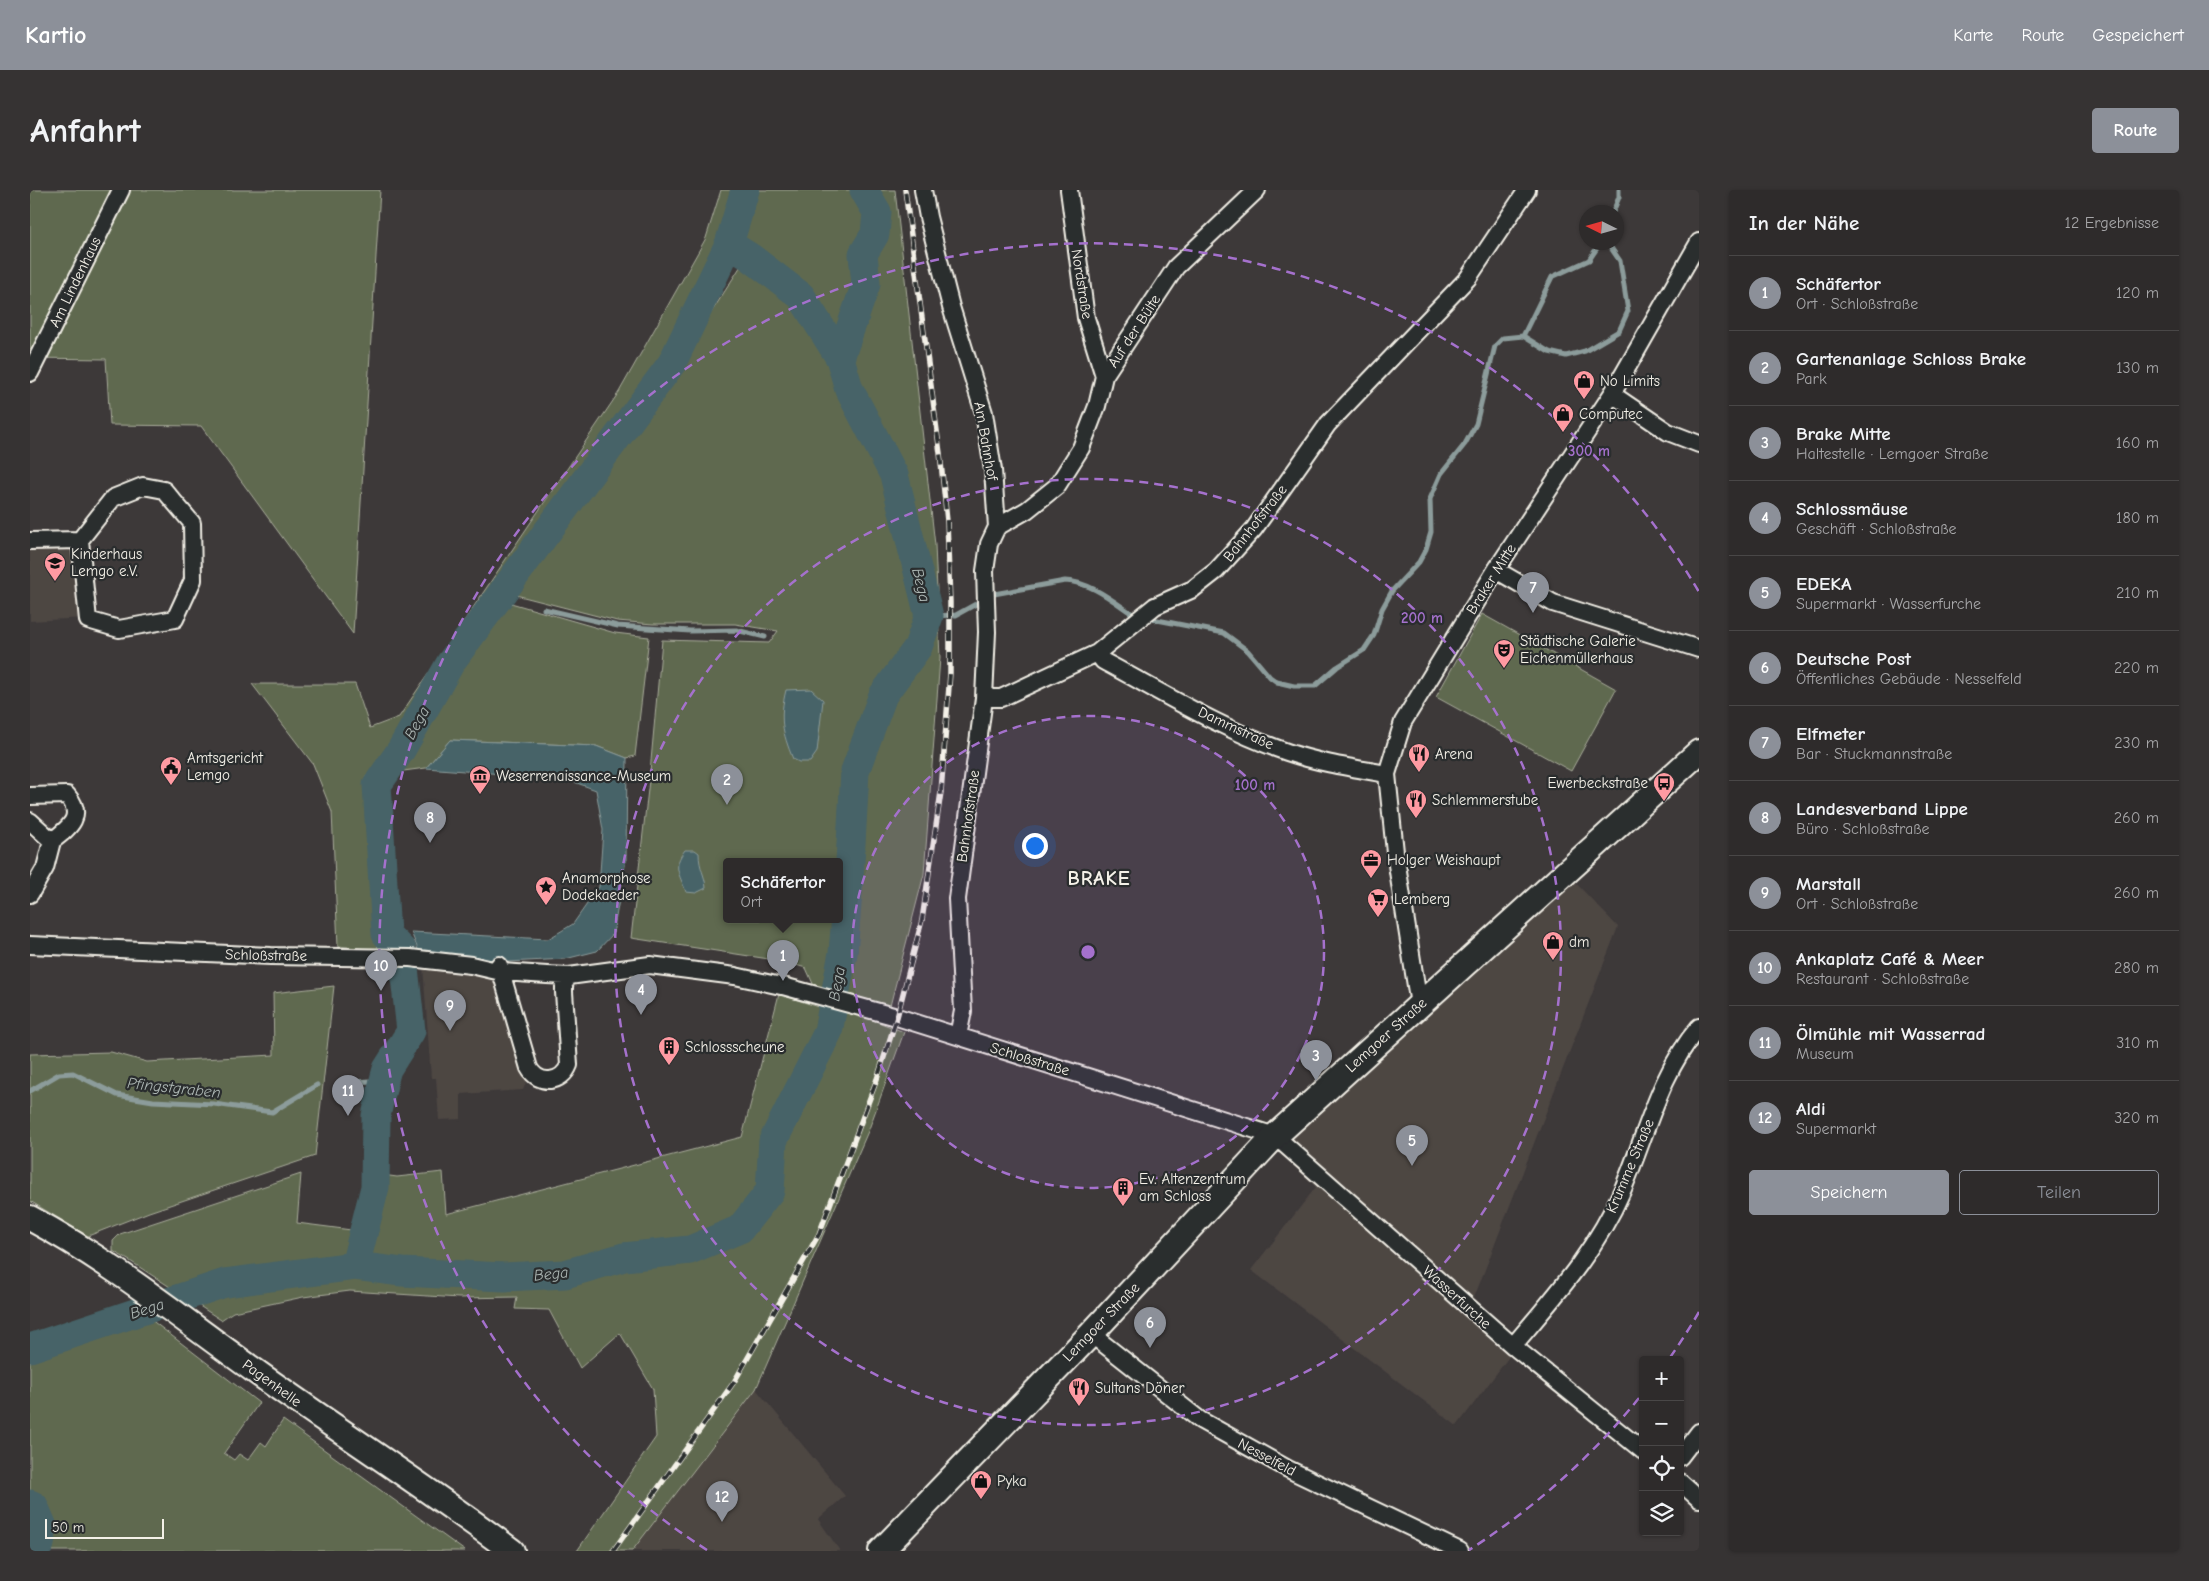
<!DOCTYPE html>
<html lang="de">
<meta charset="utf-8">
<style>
body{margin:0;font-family:"Comic Neue",sans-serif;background:#363333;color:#f1f3f6}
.controls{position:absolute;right:15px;bottom:15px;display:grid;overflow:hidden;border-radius:5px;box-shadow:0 1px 4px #0004}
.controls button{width:45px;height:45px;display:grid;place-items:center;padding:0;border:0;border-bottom:1px solid #494747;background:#2e2b2b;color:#f1f3f6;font:25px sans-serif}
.compass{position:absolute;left:1549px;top:15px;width:45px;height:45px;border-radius:50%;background:#2e2b2b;box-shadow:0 1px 4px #0004;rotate:275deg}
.scale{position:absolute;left:15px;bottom:12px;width:119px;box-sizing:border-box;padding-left:5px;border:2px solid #f4f1e8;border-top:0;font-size:14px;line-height:18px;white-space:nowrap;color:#f4f1e8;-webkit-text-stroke:4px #2a2d2e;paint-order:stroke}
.you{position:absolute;left:1004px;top:655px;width:18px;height:18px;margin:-12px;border:4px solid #fff;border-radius:50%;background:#1a73e8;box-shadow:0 0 0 8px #1a73e833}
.badge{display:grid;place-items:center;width:32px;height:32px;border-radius:50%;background:#8c9099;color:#fff;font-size:16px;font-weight:700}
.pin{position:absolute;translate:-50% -41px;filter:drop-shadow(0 1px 2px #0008)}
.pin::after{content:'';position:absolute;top:26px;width:18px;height:15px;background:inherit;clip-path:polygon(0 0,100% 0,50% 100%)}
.popup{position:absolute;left:693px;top:668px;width:120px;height:65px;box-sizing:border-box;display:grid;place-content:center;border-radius:5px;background:#2e2b2b;filter:drop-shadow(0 1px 4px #0005);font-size:16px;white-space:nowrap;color:#a7a7a9}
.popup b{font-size:19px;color:#f1f3f6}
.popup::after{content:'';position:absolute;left:50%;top:100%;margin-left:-10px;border:10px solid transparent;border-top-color:#2e2b2b}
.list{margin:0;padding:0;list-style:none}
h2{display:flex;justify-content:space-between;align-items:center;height:65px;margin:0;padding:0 20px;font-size:21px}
h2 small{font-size:16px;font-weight:400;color:#a7a7a9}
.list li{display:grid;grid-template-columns:32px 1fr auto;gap:15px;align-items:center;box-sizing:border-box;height:75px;padding:0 20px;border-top:1px solid #494747}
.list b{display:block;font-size:19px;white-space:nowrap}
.list p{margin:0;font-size:16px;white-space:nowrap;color:#a7a7a9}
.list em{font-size:16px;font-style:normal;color:#a7a7a9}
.actions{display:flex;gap:10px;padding:15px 20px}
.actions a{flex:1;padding:11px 0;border:1px solid #8c9099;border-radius:5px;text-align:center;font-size:18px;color:#8c9099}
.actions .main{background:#8c9099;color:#fff}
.icon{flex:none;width:28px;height:28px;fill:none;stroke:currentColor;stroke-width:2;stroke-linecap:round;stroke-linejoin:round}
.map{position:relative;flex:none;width:1669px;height:1361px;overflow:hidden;border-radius:5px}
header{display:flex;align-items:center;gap:30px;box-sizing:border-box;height:70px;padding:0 25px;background:#8c9099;color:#fff}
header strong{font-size:24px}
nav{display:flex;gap:28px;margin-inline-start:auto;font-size:18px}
.intro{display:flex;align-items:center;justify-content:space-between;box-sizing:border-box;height:120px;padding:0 30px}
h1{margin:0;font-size:35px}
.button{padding:12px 22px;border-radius:5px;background:#8c9099;color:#fff;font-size:18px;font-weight:700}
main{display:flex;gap:30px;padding:0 30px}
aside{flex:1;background:#2e2b2b;border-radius:5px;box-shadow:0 1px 4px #0004}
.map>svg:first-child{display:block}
</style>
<header>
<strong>Kartio</strong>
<nav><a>Karte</a><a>Route</a><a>Gespeichert</a></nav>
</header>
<div class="intro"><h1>Anfahrt</h1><a class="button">Route</a></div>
<main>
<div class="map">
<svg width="1669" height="1361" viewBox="0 0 1669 1361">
<rect width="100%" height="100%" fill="#3d3939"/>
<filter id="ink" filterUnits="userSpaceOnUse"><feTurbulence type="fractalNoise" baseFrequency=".02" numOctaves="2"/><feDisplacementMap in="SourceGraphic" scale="10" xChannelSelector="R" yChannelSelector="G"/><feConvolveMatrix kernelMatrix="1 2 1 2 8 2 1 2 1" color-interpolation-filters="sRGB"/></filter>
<g filter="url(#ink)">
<!-- built -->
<path fill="#4d4643" d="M46,356L55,428L0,431V357Z
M1543,690L1588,737L1437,1126L1481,1164L1427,1236L1221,1080L1286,997L1246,959Z
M393,776L466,785L498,888L493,900L431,904V929L409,930L406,888H401Z
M726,1199L815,1306L788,1329L810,1361H602Z"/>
<!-- green -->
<path fill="#5f694f" stroke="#aaad9c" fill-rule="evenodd" d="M0,0H350L323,444L171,236L80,235L76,169L1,168L0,169Z
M691,0H711L692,53L639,171L418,471L368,560L375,564L424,477L474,411L585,443L619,447L605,566L597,568L566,556L420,550L396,578L336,586L348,760L308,756L302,622L283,574L222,494H325L340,538L369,527L589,202L676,48Z
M722,0H865L905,355L910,468L894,684L860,816L784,796L776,778L752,771L601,748L620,582L632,450L739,453L748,441L705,434H623L587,431L482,404L648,175L714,71L765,109L793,141L804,132L775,103L705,49ZM697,672H809V730H697Z
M1452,424L1586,499L1541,581L1406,507Z
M304,796L285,966L119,1022L58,1046L0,1011V864L81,862L117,872L244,865L243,803Z
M749,804L789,817L822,822L874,842L839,939L726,1199L602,1361H547L626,1247L623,1199L590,1143L550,1178L519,1120L485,1119L487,1107L429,1108L320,1101L273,1107L203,1122L191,1130L100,1071L83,1061V1051L90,1044L271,984L267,1033L329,1041L338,1006V983L367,987L413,982L416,1024L712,947Z
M120,1129L229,1213L194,1263L204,1270L209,1264L218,1270L231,1252L236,1256L253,1230L435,1361H0V1172Z"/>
<!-- water -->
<path fill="#466368" stroke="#8c9c9b" d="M781,499L793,510L787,562L780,572H769L763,569C752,542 749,528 756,500Z
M420,550L566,556L597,568L596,670L583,744L567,761L535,769L478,772L389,762L381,742L518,749L543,734L569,697L573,640L566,600L536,589L396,578Z
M655,660H665L669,663C669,679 675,684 676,698L666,703L656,702C649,683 642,677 655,660Z"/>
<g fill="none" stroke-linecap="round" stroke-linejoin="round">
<!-- stream -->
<path stroke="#8c9c9b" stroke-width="5" d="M1583,22L1589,7V0
M1493,146L1519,162L1536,166L1555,161L1589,141L1598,121L1590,71L1577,52
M514,419L588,436L660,441L706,440L735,447
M899,426L926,425L964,404L1035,391C1061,392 1083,411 1104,425L1109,426
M1117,428L1194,443L1218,461L1240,487L1247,492L1264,496H1285L1307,477L1334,460L1344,445L1352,419L1362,401L1389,372L1396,359L1401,342L1400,309L1411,284L1435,254L1446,234L1465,156L1473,148L1493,146L1522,87L1559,70L1571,52
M313,893L354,890
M0,901L29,884L43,883L87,905L123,911L184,914L242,922L287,895"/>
<!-- river -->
<path stroke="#466368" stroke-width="29" d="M699,54L720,67L771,106L810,168
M325,1076L372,1082L474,1087L535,1084L594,1067L660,1060L710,1039L740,1001L743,951L798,842L813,763L819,690L825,581L853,505L888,457L899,426L864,285L819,199L810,168L836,94L833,64L845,44L847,22L834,0
M0,1158L195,1093L325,1076L345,997L346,926L354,890L357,879L381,841L372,760L356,744L347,595L371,560L421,472L642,173L699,54L715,0
M0,1314L4,1316L13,1337L10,1354L0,1361"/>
<!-- street casing -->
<g stroke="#f4f1e8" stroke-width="20">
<path id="street" d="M893,0L898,27L921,117L954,223L963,280L967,337L959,354L955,381L957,442L954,508L927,709L933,821L928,846
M1039,0L1056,128L1074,186
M0,183L91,0
M1582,204L1638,242L1669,254
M113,296L134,300L162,333L163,390L145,429L89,439L58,430L50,350L83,308Z
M967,337L997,320L1027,296L1051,258L1067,216L1074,186L1146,77L1227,0
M0,351L50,350
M1466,380L1523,413L1669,459
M1067,463L1073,471C1133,503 1193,540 1257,562C1289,573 1323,578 1357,584
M954,508H971L1067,463L1125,416L1163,399L1186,381L1224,339L1298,234L1438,88L1497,0
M0,606L37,605C55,626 40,637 22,651
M0,631L22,651L15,678L0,704
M0,755L241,766L380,768L441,775L471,782L517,785L539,786L620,775L705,786L751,796
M469,775L499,878C509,896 532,893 539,875L534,802V794L539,786
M753,796L867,827L1245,946L1483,1156L1613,1261
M1389,815L1365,662L1357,584L1373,532L1466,380L1582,204L1669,52
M1061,1144L1170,1230L1258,1279L1430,1361
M1483,1156C1524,1107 1566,1061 1592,1001C1616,946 1629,884 1669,837
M1650,1267L1669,1242
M1650,1292L1669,1309"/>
</g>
<!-- secondary casing -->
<g stroke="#f4f1e8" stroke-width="28">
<path id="secondary" d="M0,1028C80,1071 151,1128 225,1181C310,1242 398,1298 482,1361
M851,1361L1061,1144L1245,946L1669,562"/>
</g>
<!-- street -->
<use href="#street" stroke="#2a2d2e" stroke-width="16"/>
<!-- secondary -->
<use href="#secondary" stroke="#2a2d2e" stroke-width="24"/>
<!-- rail casing -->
<g stroke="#f4f1e8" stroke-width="5.5">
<path id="rail" d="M583,1361L704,1192L789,1044L847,889L867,827L892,730L911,602L920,483V412L917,331L910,263L875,0"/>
</g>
<!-- rail -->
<use href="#rail" stroke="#2a2d2e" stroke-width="4" stroke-dasharray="11" stroke-linecap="butt"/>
</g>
</g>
<!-- distance rings -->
<circle cx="1058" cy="762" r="236" fill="#a571cd" fill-opacity=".12"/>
<g fill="none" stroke="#a571cd" stroke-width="2.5" stroke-dasharray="9 6">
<circle cx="1058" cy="762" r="236"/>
<circle cx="1058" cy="762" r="473"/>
<path d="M1669 1122A709 709 0 0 1 1639 1169M1609 1208A709 709 0 0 1 1439 1360M677 1360A709 709 0 1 1 1669 402"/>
</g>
<!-- icons -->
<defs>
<g id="shop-pin" transform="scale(1.125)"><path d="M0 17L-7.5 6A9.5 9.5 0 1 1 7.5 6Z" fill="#ff9aa2" stroke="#2a2d2e"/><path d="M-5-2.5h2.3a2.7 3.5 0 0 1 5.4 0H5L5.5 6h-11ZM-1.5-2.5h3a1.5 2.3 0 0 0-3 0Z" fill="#111"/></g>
<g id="school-pin" transform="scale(1.125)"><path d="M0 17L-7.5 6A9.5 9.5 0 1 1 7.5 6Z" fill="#ff9aa2" stroke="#2a2d2e"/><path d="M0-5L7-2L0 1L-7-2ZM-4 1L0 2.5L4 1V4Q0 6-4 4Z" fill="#111"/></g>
<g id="theatre-pin" transform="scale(1.125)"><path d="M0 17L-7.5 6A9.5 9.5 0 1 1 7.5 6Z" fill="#ff9aa2" stroke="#2a2d2e"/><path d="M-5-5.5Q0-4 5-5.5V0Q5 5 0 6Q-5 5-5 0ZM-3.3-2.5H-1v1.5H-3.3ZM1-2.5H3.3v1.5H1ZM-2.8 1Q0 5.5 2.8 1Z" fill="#111"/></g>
<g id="restaurant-pin" transform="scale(1.125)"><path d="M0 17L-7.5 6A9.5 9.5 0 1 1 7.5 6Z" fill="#ff9aa2" stroke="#2a2d2e"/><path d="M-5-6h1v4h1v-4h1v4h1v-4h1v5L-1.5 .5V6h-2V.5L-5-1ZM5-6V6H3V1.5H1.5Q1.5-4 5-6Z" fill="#111"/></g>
<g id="civic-pin" transform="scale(1.125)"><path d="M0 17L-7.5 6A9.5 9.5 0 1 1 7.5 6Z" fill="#ff9aa2" stroke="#2a2d2e"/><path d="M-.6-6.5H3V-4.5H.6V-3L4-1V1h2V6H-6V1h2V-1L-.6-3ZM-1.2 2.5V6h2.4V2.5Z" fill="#111"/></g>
<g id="museum-pin" transform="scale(1.125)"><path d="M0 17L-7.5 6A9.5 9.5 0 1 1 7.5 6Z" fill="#ff9aa2" stroke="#2a2d2e"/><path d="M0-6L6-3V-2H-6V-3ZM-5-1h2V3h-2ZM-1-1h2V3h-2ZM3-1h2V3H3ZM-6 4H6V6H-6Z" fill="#111"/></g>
<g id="bus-pin" transform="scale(1.125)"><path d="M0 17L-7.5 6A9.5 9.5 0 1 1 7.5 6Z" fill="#ff9aa2" stroke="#2a2d2e"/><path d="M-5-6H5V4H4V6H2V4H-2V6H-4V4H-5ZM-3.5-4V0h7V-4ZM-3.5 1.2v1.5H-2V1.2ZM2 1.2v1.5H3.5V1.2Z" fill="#111"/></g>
<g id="office-pin" transform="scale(1.125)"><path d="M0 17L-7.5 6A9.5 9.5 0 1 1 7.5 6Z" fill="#ff9aa2" stroke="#2a2d2e"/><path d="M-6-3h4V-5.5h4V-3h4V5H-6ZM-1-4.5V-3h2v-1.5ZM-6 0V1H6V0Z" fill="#111"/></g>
<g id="sight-pin" transform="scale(1.125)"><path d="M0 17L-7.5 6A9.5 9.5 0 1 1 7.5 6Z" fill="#ff9aa2" stroke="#2a2d2e"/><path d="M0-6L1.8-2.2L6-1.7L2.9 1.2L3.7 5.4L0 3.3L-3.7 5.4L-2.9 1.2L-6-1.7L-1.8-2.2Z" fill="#111"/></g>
<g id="supermarket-pin" transform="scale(1.125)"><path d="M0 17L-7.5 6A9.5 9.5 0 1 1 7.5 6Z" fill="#ff9aa2" stroke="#2a2d2e"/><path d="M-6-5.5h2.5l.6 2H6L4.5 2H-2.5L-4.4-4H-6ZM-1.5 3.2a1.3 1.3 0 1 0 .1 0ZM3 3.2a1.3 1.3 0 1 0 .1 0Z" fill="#111"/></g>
<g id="building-pin" transform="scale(1.125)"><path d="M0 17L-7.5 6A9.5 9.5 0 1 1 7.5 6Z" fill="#ff9aa2" stroke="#2a2d2e"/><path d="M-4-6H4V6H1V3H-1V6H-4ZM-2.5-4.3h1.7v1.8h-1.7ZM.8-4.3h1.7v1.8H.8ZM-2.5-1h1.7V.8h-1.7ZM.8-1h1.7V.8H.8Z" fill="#111"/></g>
</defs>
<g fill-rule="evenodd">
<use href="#shop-pin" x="1554" y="191"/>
<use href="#shop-pin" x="1533" y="224"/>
<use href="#school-pin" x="25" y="373"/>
<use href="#theatre-pin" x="1474" y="460"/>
<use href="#restaurant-pin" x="1389" y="564"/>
<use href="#civic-pin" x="141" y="577"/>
<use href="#museum-pin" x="450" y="586"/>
<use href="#bus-pin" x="1634" y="593"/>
<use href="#restaurant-pin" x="1386" y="610"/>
<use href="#office-pin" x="1341" y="670"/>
<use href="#sight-pin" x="516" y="697"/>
<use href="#supermarket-pin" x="1348" y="709"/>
<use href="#shop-pin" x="1523" y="752"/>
<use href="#building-pin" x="639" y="857"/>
<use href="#building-pin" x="1093" y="998"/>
<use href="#restaurant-pin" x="1049" y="1198"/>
<use href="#shop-pin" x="951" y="1291"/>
</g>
<g text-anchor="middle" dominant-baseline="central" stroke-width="4.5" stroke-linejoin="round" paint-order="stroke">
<!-- street labels -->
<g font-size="15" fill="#f4f1e8" stroke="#2a2d2e">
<text transform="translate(45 92) rotate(-64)">Am Lindenhaus</text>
<text transform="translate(1052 94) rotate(81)">Nordstraße</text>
<text transform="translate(1104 141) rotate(-57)">Auf der Bülte</text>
<text transform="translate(956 251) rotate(80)">Am Bahnhof</text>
<text transform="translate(1225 333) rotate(-52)">Bahnhofstraße</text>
<text transform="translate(1461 389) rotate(-58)">Braker Mitte</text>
<text transform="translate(1206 538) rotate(25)">Dammstraße</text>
<text transform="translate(938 626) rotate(-82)">Bahnhofstraße</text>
<text transform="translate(236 765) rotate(1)">Schloßstraße</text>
<text transform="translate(1356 845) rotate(-42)">Lemgoer Straße</text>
<text transform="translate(1000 869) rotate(17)">Schloßstraße</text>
<text transform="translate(1600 976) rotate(-67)">Krumme Straße</text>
<text transform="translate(1427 1107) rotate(42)">Wasserfurche</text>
<text transform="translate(1071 1132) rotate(-46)">Lemgoer Straße</text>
<text transform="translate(242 1193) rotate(36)">Pagenhelle</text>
<text transform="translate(1237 1267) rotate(28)">Nesselfeld</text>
</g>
<!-- poi labels -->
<g font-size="15" fill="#f4f1e8" stroke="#2a2d2e" text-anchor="start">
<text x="1570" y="191">No Limits</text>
<text x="1549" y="224">Computec</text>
<text x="41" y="364">Kinderhaus<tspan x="41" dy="17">Lemgo e.V.</tspan></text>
<text x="1490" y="451">Städtische Galerie<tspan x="1490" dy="17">Eichenmüllerhaus</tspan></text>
<text x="1405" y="564">Arena</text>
<text x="157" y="568">Amtsgericht<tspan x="157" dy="17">Lemgo</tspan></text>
<text x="466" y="586">Weserrenaissance-Museum</text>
<text x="1618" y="593" text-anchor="end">Ewerbeckstraße</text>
<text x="1402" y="610">Schlemmerstube</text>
<text x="1357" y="670">Holger Weishaupt</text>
<text x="532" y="688">Anamorphose<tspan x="532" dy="17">Dodekaeder</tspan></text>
<text x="1364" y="709">Lemberg</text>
<text x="1539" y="752">dm</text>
<text x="655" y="857">Schlossscheune</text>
<text x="1109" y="989">Ev. Altenzentrum<tspan x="1109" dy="17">am Schloss</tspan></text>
<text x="1065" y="1198">Sultans Döner</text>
<text x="967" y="1291">Pyka</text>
</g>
<!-- water labels -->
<g font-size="16" font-style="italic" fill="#aeb8b5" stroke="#2a2d2e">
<text transform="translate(891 395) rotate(76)">Bega</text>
<text transform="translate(387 533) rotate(-61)">Bega</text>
<text transform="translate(807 794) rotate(-80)">Bega</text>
<text transform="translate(144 898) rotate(6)">Pfingstgraben</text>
<text transform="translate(521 1084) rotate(-6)">Bega</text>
<text transform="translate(117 1119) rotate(-18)">Bega</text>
</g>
<!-- district labels -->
<g font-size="20" font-weight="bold" letter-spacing="1" fill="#f4f1e8" stroke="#2a2d2e">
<text x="1069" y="688">BRAKE</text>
</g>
</g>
<circle cx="1058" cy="762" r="8" fill="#a571cd" stroke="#2a2d2e" stroke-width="2.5"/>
<g font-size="15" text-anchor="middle" font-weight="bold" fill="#a571cd" stroke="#2a2d2e" stroke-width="4.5" stroke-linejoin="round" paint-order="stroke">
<text x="1559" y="266">300 m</text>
<text x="1392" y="433">200 m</text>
<text x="1225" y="600">100 m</text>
</g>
</svg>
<div class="controls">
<button>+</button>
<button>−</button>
<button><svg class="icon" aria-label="locate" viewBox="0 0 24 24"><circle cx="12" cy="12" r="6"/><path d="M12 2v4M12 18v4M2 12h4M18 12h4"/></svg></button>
<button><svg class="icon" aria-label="layers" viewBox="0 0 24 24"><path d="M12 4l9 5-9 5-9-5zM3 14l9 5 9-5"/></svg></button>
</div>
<svg class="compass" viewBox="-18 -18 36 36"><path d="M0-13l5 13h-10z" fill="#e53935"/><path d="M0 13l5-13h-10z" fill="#a7a7a9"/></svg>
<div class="scale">50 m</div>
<div class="you"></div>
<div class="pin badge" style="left:753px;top:791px">1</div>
<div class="popup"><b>Schäfertor</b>Ort</div>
<div class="pin badge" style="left:697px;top:615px">2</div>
<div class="pin badge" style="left:1286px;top:891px">3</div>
<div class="pin badge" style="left:611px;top:825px">4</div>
<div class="pin badge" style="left:1382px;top:976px">5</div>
<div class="pin badge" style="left:1120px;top:1158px">6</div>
<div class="pin badge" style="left:1503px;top:423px">7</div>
<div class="pin badge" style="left:400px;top:653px">8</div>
<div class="pin badge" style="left:420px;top:841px">9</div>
<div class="pin badge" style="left:351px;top:801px">10</div>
<div class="pin badge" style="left:318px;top:926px">11</div>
<div class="pin badge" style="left:692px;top:1332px">12</div>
</div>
<aside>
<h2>In der Nähe<small>12 Ergebnisse</small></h2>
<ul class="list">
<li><span class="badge">1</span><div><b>Schäfertor</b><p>Ort · Schloßstraße</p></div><em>120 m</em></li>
<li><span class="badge">2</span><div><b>Gartenanlage Schloss Brake</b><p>Park</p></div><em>130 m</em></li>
<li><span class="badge">3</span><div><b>Brake Mitte</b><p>Haltestelle · Lemgoer Straße</p></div><em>160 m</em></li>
<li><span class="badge">4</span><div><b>Schlossmäuse</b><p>Geschäft · Schloßstraße</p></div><em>180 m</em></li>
<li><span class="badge">5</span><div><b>EDEKA</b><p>Supermarkt · Wasserfurche</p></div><em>210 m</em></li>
<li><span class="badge">6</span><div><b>Deutsche Post</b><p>Öffentliches Gebäude · Nesselfeld</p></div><em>220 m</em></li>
<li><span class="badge">7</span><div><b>Elfmeter</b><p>Bar · Stuckmannstraße</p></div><em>230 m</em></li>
<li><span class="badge">8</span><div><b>Landesverband Lippe</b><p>Büro · Schloßstraße</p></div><em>260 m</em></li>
<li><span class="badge">9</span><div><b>Marstall</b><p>Ort · Schloßstraße</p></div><em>260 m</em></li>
<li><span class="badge">10</span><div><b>Ankaplatz Café &amp; Meer</b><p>Restaurant · Schloßstraße</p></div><em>280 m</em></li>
<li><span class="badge">11</span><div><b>Ölmühle mit Wasserrad</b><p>Museum</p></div><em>310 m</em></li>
<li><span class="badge">12</span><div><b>Aldi</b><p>Supermarkt</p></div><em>320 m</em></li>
</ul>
<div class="actions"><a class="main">Speichern</a><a>Teilen</a></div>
</aside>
</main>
